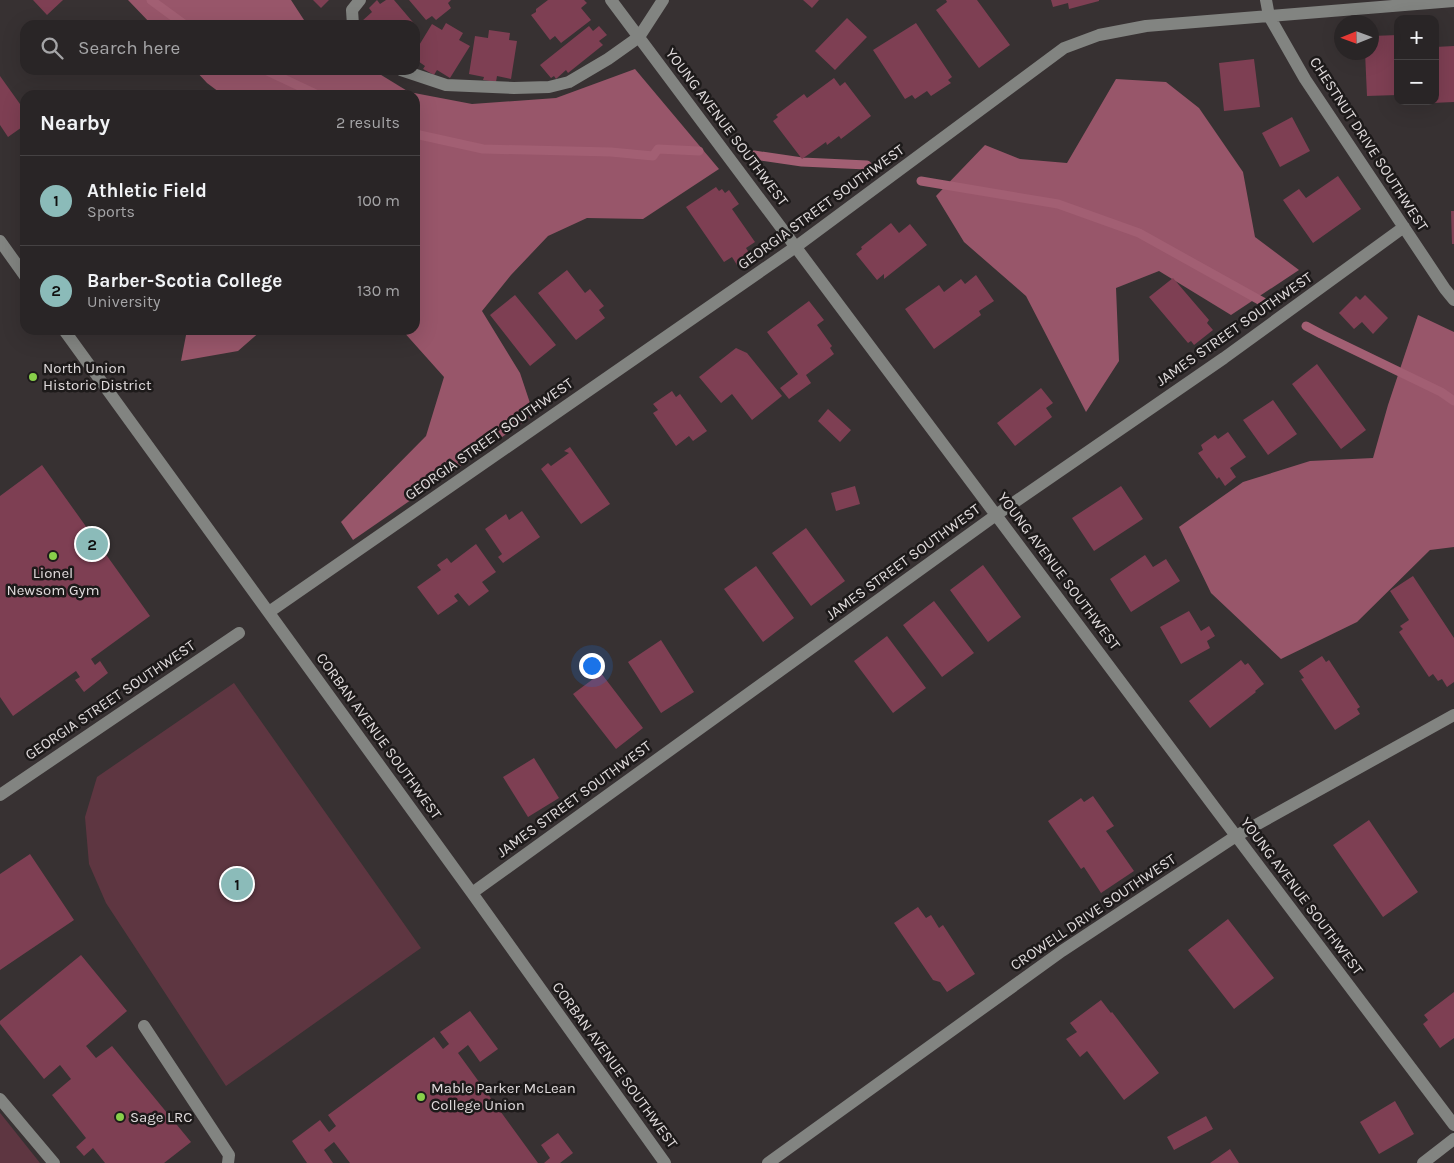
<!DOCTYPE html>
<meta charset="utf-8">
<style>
body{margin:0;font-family:Karla,sans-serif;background:#353132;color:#f1f3f6}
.controls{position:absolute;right:15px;top:15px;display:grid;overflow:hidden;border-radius:10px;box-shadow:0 5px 20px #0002}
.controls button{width:45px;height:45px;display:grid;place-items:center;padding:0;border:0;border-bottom:1px solid #454243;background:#292526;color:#f1f3f6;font:25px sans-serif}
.compass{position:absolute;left:1334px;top:15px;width:45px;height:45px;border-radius:50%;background:#292526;box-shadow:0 5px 20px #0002;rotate:269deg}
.you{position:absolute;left:591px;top:665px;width:18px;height:18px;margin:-12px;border:4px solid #fff;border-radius:50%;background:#1a73e8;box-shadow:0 0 0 8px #1a73e833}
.badge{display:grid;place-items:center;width:32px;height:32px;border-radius:50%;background:#8bbbb9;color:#111;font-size:16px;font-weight:700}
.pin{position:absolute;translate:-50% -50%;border:2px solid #fff;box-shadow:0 1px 5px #0006}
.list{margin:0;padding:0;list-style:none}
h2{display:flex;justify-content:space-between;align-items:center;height:65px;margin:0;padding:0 20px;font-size:21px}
h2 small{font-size:16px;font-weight:400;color:#a5a5a7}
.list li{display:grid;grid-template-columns:32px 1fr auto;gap:15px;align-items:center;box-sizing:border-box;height:90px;padding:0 20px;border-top:1px solid #454243}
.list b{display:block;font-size:19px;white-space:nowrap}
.list p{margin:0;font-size:16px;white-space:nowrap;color:#a5a5a7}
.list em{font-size:16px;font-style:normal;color:#a5a5a7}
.icon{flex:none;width:28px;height:28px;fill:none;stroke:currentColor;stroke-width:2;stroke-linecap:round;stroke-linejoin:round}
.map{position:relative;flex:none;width:1454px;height:1163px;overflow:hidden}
.search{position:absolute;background:#292526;box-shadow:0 5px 20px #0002;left:20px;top:20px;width:400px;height:55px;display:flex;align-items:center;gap:12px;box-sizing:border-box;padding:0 18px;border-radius:15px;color:#a5a5a7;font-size:19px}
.panel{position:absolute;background:#292526;box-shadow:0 5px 20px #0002;left:20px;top:90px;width:400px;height:245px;border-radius:15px}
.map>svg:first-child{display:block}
</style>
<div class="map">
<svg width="1454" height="1163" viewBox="0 0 1454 1163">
<rect width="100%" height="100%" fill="#373132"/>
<!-- green -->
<path fill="#5e3641" d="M234,683L421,948L226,1086L106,903L89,864L85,817L97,777Z
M0,1113L1,1114L40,1163H0Z"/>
<!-- forest -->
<path fill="#98566a" d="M128,0H291L304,20L311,25H152Z
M635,69L719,169L643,219L587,218L548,236L511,275L482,311L520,373L534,415L353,540L341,522L426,436L444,377L402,330H415V95H223L207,83L195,70H373L409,92L472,104L556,98Z
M1116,79L1166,82L1199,108L1243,172L1255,237L1299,270L1231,315L1159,271L1116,288L1119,361L1086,412L1026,296L964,242L936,196L985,145L1020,159L1067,163Z
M1418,315L1454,332V547L1430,550L1357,622L1281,659L1211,593L1179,527L1243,482L1310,461L1373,458L1388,405Z
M187,330H262L238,351L181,361Z"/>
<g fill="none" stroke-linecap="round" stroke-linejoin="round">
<!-- stream -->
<path stroke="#a25f73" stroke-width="9" d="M151,0L185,25
M265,70L318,95
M415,134L483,149L611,152L653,156L658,149L699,151
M754,155L802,162L867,165
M921,181L1058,204L1139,233L1263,302
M1306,326L1321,334L1441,392L1454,401"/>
</g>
<!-- building -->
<path fill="#7e3f53" d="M33,0H63L47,15Z
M313,0H329L321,8Z
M377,0L380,4L386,0H394L417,27L415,29V25H365L362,21L372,12L369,8Z
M409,0H451L448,3L451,8L436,20L432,16L426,20Z
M548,0H584L587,3L581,8L591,20L561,43L555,36L550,40L531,15L536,12V9Z
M803,0H819L812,8Z
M946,0H977L1010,45L979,68L936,10L947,2Z
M1051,0H1099V1L1069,9L1068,3L1053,7Z
M847,18L867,37L835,70L815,51Z
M446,23L463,33L459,40L470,46L450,78L437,70L434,75L423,69L425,66L415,59V52L432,24L442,30Z
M916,23L952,77L948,80L951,83L931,96L927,91L915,99L912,95L905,99L873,50Z
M589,26L593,31L599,26L607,35L599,41L603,45L568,73L566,70L556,79L554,76L551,78L540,65Z
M489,30L510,33L509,40L517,41L511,79L497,76L496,82L483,80L484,77L469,74L475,36L488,38Z
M1398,35V95L1367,96L1365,52H1372V36Z
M1454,46V102L1432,103V101H1435V47Z
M1254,59L1260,107L1224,111L1219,63Z
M0,76L25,111V125L8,137L0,125Z
M834,78L840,86L845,82L871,116L841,139L839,136L827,145L826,142L802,159L773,121L778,117L776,115L804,94L807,98Z
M1292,117L1310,151L1280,167L1262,133Z
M1338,176L1361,209L1313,243L1283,200L1299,189L1306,198Z
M716,187L719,191L722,189L725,193L729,190L739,204L732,209L755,242L746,248L751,256L737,265L732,257L724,262L686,207Z
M1451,211H1454V244H1452Z
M891,223L899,233L910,224L927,245L884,279V274L877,280L856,254L862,249L861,247Z
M567,270L585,293L590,289L604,306L599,310L605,318L576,340L538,293Z
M976,275L994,301L979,311L981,315L934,349L905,309L939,285L944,292L961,279L965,284Z
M1173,278L1209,320L1207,323L1213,330L1194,345L1191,341L1188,343L1149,297Z
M515,295L556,345L530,366L490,315Z
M1365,295L1388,318L1373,334L1362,322L1354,329L1339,313L1356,296L1360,300Z
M809,301L824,320L817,325L832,346L830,348L834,354L806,375L811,383L789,399L780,388L798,374L767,332Z
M736,348L747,353L782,396L752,420L732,394L721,403L699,377Z
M1317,364L1366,430L1341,449L1292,384Z
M1041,388L1053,403L1046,408L1052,417L1015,446L997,423Z
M672,391L676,397L680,394L707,431L693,441L689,436L676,446L653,413L658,410L653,404Z
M1273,400L1297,434L1268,455L1243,420Z
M828,409L851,430L840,442L818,421Z
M1228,432L1246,457L1230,468L1236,477L1225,486L1219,477L1217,479L1198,453L1203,450L1201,445L1215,435L1218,439Z
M570,447L610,504L581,524L541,469L548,463L551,466L569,453L564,451Z
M42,465L150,616L91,659L95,665L100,661L108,673L84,692L75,680L80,677L76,671L13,716L0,697V496Z
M855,486L860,504L836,511L831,493Z
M1121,486L1143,519L1094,551L1072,518Z
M522,511L540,537L503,563L498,557L502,554L485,529L506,514L509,520Z
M806,528L845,581L811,606L772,553Z
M476,544L496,572L482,582L489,591L469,606L458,593L454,596L458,601L438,615L417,587L441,570L437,565L447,558L451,563Z
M1145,555L1153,567L1166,559L1180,581L1131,612L1110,579Z
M983,565L1021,617L988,642L950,590Z
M756,566L794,618L763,642L724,589Z
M1413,576L1454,638V682L1447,687L1442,679L1438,681L1433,674L1429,677L1399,632L1403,629L1400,626L1409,620L1390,591Z
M934,601L974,653L942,677L903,625Z
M1189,611L1201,631L1209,626L1215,636L1207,641L1210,648L1181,664L1160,627Z
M887,636L926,688L893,713L854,661Z
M661,640L694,692L661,713L628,662Z
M1322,656L1326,662L1329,660L1360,707L1357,709L1360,714L1335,730L1301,679L1304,678L1299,671Z
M1241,660L1245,665L1248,663L1264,684L1255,691L1256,692L1210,728L1189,701Z
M601,673L643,728L616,749L573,694Z
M534,758L559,798L528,817L503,777Z
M1093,796L1114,826L1106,831L1134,871L1101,893L1084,867L1081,869L1048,821L1081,798L1084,802Z
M1369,820L1418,892L1383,917L1333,845Z
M30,854L74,920L0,970V874Z
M918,907L926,918L931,915L939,928L943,925L975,974L947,992L940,982L933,980L894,923Z
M1228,919L1274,978L1234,1009L1188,950Z
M81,955L127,1011L86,1046L96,1058L112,1046L191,1142L164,1163H105L93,1148L84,1156L76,1147L86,1138L52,1095L71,1079L60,1065L44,1079L0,1024V1021Z
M1454,992V1038L1440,1048L1423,1024L1428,1020L1424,1015Z
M1101,1000L1111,1013L1112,1012L1159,1073L1124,1100L1087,1051L1080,1057L1066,1039L1077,1032L1070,1023Z
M470,1011L498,1049L480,1062L468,1045L458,1053L538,1163H350L334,1142L324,1150L333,1163H307L292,1141L320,1120L329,1132L336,1126L328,1115L434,1037L443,1049L449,1044L440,1032Z
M1395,1101L1414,1134L1379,1154L1360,1122Z
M1206,1116L1213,1129L1174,1150L1167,1137Z
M558,1133L573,1153L560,1163H544L550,1158L541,1145Z
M1230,1149L1239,1163H1210Z"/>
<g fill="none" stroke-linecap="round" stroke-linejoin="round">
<!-- minor -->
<path stroke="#828481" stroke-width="12" d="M611,0L1215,808L1454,1125
M1266,0L1269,16L1305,79L1445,289L1454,300
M353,25L352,10L360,0
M401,70L446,85L514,88L549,87L569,82L608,59L639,37L663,0
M0,241L25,276
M64,330L472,893L665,1163
M269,612L797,246L1064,48L1099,35L1146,26L1454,1
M0,795L239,633
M472,893L996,515L1224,358L1404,227
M144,1026L229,1155L228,1163
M0,1099L54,1163
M768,1163L1062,951L1236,836L1454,715
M1423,1163L1454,1139"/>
</g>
<!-- markers -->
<g fill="#88cf4a" stroke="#1d1a1a" stroke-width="2">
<circle cx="33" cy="377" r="5"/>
<circle cx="53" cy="556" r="5"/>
<circle cx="421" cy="1097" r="5"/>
<circle cx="120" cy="1117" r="5"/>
</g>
<g text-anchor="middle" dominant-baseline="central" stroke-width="5" stroke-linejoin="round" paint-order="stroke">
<!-- street labels -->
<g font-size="15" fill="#e0dbdc" stroke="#1d1a1a">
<text transform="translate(727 127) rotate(53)">YOUNG AVENUE SOUTHWEST</text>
<text transform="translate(1369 144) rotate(57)">CHESTNUT DRIVE SOUTHWEST</text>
<text transform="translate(821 207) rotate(-36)">GEORGIA STREET SOUTHWEST</text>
<text transform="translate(1234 329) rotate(-35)">JAMES STREET SOUTHWEST</text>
<text transform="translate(489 439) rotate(-35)">GEORGIA STREET SOUTHWEST</text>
<text transform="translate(903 562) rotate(-36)">JAMES STREET SOUTHWEST</text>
<text transform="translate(1059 571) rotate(53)">YOUNG AVENUE SOUTHWEST</text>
<text transform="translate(110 700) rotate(-34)">GEORGIA STREET SOUTHWEST</text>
<text transform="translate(379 736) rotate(54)">CORBAN AVENUE SOUTHWEST</text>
<text transform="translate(574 799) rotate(-36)">JAMES STREET SOUTHWEST</text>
<text transform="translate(1302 896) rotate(53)">YOUNG AVENUE SOUTHWEST</text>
<text transform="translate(1093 912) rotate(-34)">CROWELL DRIVE SOUTHWEST</text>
<text transform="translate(615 1065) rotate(54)">CORBAN AVENUE SOUTHWEST</text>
</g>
<!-- poi labels -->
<g font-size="15" fill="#e0dbdc" stroke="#1d1a1a" text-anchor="start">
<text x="43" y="368">North Union<tspan x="43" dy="17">Historic District</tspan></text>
<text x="53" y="573" text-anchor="middle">Lionel<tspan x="53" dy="17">Newsom Gym</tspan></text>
<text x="431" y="1088">Mable Parker McLean<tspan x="431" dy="17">College Union</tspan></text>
<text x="130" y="1117">Sage LRC</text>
</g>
</g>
</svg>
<div class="controls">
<button>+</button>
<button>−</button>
</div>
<svg class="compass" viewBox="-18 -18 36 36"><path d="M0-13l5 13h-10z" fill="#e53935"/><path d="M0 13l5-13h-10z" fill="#a5a5a7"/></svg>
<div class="you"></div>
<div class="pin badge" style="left:237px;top:884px">1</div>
<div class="pin badge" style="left:92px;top:544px">2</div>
<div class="search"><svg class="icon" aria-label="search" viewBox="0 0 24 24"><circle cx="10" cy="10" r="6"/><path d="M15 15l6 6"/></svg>Search here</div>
<section class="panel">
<h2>Nearby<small>2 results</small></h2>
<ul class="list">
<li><span class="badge">1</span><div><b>Athletic Field</b><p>Sports</p></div><em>100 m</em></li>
<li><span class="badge">2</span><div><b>Barber-Scotia College</b><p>University</p></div><em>130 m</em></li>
</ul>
</section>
</div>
